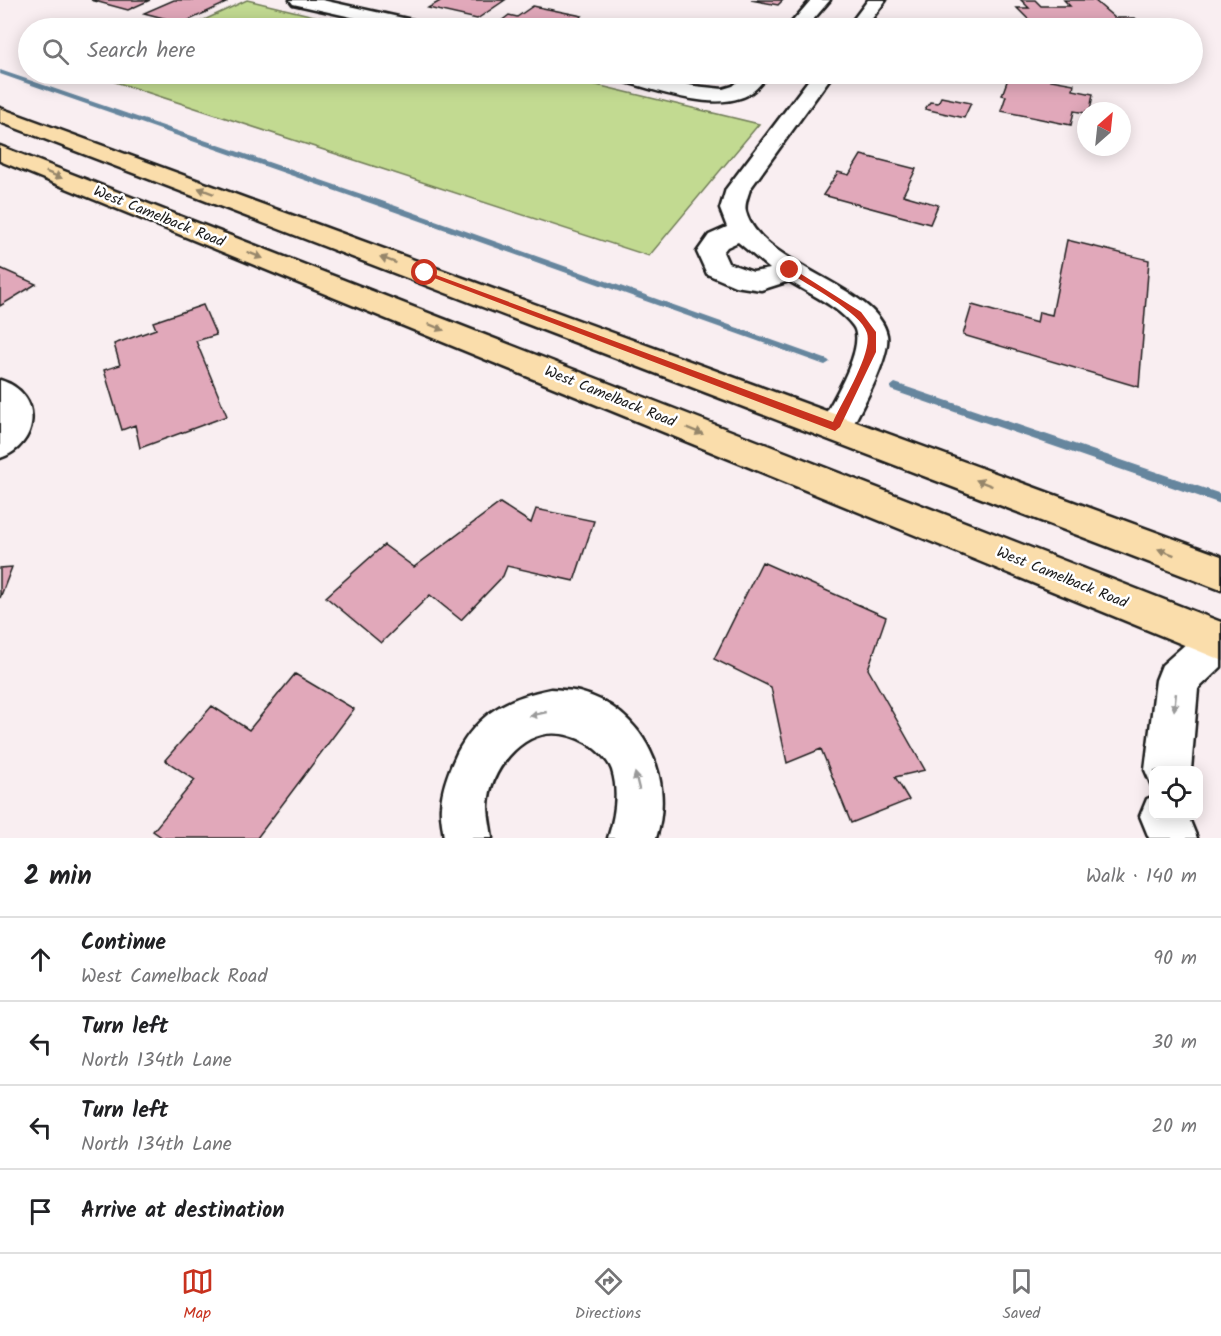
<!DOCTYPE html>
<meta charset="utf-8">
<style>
body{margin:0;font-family:Kalam,sans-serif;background:#f6f6f6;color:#202124}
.controls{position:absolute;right:18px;bottom:18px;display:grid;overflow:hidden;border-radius:12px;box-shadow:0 3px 15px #0003}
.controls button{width:54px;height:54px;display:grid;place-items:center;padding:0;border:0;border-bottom:2px solid #e0e0e0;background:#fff;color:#202124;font:30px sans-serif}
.compass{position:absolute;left:1077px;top:102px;width:54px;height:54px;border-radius:50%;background:#fff;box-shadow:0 3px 15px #0003;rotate:27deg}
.stop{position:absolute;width:18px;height:18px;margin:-14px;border:4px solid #c8321e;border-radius:50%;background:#fff}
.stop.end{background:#c8321e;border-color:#fff;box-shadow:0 2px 6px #0008}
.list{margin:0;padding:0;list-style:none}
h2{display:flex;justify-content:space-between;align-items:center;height:78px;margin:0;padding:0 24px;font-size:26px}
h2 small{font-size:20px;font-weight:400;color:#757577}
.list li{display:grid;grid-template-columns:39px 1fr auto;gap:18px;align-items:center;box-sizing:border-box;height:84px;padding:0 24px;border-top:2px solid #e0e0e0}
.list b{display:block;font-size:22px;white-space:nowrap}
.list p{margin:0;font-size:20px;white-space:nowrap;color:#757577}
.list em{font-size:20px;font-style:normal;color:#757577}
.icon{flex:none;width:33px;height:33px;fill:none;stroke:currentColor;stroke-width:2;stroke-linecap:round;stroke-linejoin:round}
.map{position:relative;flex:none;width:1221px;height:838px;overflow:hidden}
.search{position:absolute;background:#fff;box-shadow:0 3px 15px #0003;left:18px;right:18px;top:18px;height:66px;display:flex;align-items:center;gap:15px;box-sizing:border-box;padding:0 21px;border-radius:33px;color:#757577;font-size:22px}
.sheet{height:414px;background:#fff}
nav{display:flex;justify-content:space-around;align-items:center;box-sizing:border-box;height:84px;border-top:2px solid #e0e0e0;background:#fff;font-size:16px;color:#757577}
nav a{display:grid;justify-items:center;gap:3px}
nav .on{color:#c8321e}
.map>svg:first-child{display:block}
</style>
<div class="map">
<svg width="1221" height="838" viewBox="0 0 1221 838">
<rect width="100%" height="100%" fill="#f9eef1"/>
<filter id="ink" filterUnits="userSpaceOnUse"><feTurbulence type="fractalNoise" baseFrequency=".0167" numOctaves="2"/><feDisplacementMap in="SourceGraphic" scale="12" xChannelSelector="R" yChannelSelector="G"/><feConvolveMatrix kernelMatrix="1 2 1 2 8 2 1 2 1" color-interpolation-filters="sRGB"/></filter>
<g filter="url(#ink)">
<!-- green -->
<path fill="#c2da91" stroke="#6f7b56" stroke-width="1.5" d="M247,0L364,28H187Z
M91,74H551L759,124L649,256Z"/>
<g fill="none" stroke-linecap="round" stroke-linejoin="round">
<!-- stream -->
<path fill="#66869e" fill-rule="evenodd" d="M0,70L379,200L828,360L830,362L825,365L822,364L373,204L0,74Z
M895,383L1221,494V504L891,390L890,387Z"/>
</g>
<!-- building -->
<path fill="#e1a8ba" stroke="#1c1c1c" stroke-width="1.5" d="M91,0H150L128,10Z
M174,0H215L226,3L183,23L144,13Z
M442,0H505L477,19L428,8Z
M751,0H783L778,5Z
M1021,0H1035L1041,6H1070L1064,0H1094L1115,18H1135L1147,28H1104L1099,24L1064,25L1068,28H1037L1017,8H1029Z
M533,6L582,16L566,28H514L496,25L509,15L517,17Z
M601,21L636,28H591Z
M1018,74L1074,84L1073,90L1093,94L1090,111H1086V113L1074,111L1071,125L1001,111L1006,96L1002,95L1009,76L1017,78Z
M941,97L971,103L964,118L925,109L930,102L938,103Z
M861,155L916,169L903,195L938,205L930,224L823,195L838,172L849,175Z
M1067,240L1149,260L1139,387L963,335L972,305L1037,323L1039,312L1052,315Z
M0,268L36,284L0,306Z
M203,305L216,335L196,341L227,416L140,448L135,425L122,430L104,370L120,365L114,344L156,329L153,322Z
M500,503L531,523L536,509L594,521L574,581L507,566L503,576L461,620L430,595L381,643L326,597L384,545L414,567Z
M762,562L886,617L868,669L925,770L895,777L909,800L851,823L821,749L787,763L771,687L714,659Z
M12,567L0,598V568Z
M295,674L354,709L257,838H163L153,831L195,780L165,760L212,706L249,730Z"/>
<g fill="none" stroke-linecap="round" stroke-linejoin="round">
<!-- street casing -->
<g stroke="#1c1c1c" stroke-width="5">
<path id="street" d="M290,0H322L430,24L432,28H401L293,4Z
M811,0H830L806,28H787Z
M868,0H886L865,28H847Z
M609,74H642L694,86L723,89L733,86L747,74H768C761,84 752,95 740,98C706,110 646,87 612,78Z
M813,74H833L750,189C748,196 744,205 746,212C760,265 878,286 887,335C891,358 858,415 847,436L835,439L823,436L818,427C829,407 868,346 853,326C838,306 810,294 789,281L761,290L735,286L707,274L697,252L709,235L727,227L720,209L726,189ZM738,242L770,269L753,272L728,263L723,252L727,247Z
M0,380C46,394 38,446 0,458Z
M1221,622V667L1198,689L1191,770H1154V787L1152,786L1145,770L1156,680L1162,665L1205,627Z
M551,689C560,690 570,690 579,692C643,709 676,777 656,838H608C615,817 619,792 612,770C608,759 596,749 587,743C558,727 531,731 509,756C496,771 489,786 488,806C488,816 491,828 492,838H444C443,828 440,816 441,806C442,788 449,770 457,753C479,712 507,698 551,689Z
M1154,796V816H1188L1197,838H1149L1140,816L1147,799Z"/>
</g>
<!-- primary casing -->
<g stroke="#1c1c1c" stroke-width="5">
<path id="primary" d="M0,108L1221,556V590L0,122Z
M0,146L1221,622V660L0,161Z"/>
</g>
<!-- street -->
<use href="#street" fill="#fff" fill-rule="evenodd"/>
<!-- primary -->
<use href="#primary" fill="#faddab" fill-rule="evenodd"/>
</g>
<!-- one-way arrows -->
<defs><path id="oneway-solid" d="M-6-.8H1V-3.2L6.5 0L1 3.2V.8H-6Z" transform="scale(1.5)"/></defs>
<g fill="#96866b">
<use href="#oneway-solid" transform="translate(54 175) rotate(22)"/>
<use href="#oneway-solid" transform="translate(206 191) rotate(-159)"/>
<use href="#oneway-solid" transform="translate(255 255) rotate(22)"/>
<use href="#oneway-solid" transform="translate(388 260) rotate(-159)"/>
<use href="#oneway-solid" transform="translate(436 327) rotate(22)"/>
<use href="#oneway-solid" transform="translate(695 431) rotate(22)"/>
<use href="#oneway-solid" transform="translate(984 483) rotate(-159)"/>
<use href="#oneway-solid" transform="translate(1166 552) rotate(-159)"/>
</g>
<g fill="#999">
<use href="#oneway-solid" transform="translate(1175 702) rotate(96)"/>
<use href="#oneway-solid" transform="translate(538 714) rotate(167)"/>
<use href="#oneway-solid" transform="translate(637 781) rotate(-104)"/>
</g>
</g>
<!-- route -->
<path fill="#c8321e" d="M790,267L861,312L876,332V352L840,427L835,431L421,273L428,272L833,422C842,402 873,353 867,333C861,312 806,284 788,272L786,270Z"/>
<g text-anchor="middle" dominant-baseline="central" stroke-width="5" stroke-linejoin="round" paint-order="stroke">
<!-- street labels -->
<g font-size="15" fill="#1c1c1c" stroke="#fff">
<text transform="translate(159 217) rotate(22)">West Camelback Road</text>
<text transform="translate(610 397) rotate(22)">West Camelback Road</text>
<text transform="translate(1062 578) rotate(22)">West Camelback Road</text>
</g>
</g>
</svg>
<div class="controls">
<button><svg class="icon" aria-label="locate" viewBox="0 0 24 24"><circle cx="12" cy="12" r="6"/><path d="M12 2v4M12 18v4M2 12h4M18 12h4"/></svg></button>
</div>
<svg class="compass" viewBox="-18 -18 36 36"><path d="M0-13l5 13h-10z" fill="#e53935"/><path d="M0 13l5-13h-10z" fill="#757577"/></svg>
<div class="stop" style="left:425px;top:273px"></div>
<div class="stop end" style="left:790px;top:270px"></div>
<div class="search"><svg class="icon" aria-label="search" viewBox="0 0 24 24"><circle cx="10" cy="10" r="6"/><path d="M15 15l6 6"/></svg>Search here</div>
</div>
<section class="sheet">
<h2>2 min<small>Walk · 140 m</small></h2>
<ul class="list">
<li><svg class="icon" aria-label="ahead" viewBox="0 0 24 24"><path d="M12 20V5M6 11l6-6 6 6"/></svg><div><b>Continue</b><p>West Camelback Road</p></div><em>90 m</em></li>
<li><svg class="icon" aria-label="left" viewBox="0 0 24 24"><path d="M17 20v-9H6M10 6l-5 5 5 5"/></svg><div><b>Turn left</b><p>North 134th Lane</p></div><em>30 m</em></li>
<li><svg class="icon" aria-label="left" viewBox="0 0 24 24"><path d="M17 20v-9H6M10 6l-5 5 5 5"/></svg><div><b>Turn left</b><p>North 134th Lane</p></div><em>20 m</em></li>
<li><svg class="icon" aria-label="arrive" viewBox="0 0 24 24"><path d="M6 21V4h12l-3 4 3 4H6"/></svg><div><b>Arrive at destination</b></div></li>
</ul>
</section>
<nav>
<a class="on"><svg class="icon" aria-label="map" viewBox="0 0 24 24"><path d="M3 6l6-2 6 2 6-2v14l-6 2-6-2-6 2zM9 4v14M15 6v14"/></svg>Map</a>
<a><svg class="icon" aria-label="directions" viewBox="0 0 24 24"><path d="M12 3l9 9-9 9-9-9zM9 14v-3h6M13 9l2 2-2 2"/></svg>Directions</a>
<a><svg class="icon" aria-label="saved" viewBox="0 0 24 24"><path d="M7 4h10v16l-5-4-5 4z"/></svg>Saved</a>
</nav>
